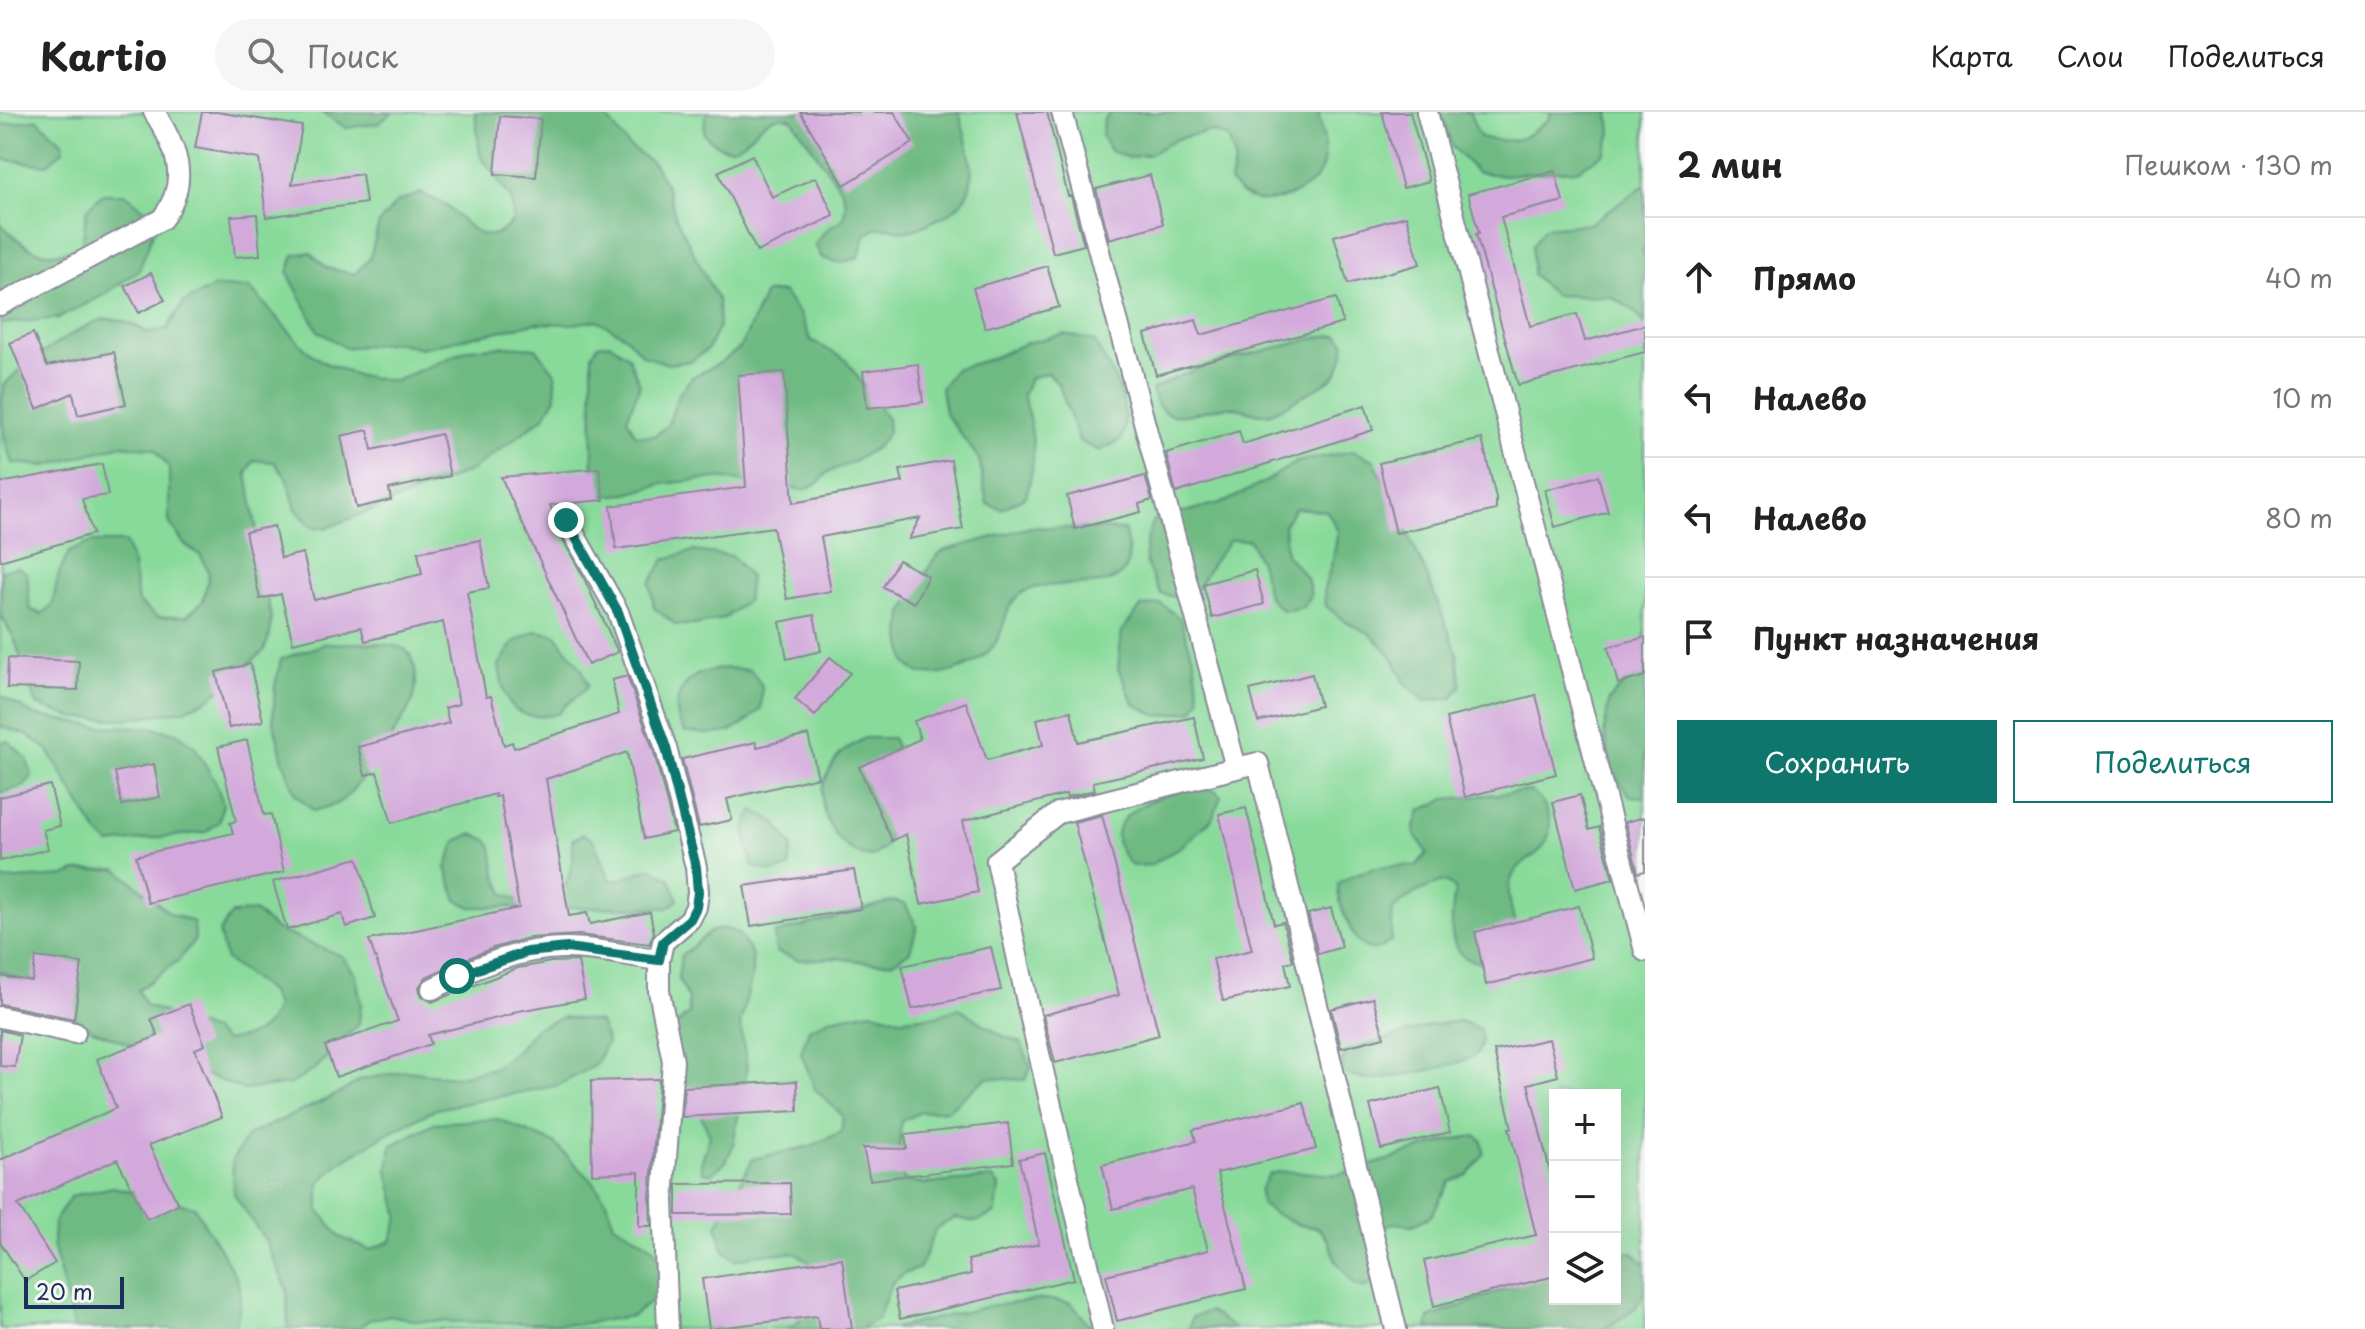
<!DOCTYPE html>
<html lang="ru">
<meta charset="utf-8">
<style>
body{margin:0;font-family:"Playpen Sans",sans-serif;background:#f6f6f6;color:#222}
.controls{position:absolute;right:24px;bottom:24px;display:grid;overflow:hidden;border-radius:0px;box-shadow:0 8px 32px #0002}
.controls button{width:72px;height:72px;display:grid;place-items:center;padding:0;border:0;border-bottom:2px solid #e0e0e0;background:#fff;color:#222;font:40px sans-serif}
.scale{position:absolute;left:24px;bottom:20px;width:100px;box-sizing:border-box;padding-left:8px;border:4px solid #1b2f5e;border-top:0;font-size:22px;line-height:28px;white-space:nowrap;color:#1b2f5e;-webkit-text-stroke:6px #f6f6f2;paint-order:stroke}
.stop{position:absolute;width:24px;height:24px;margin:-18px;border:6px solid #0f766e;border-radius:50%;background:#fff}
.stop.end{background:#0f766e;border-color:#fff;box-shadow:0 2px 8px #0008}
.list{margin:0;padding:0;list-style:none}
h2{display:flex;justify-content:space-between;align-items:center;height:104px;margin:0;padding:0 32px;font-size:34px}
h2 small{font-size:26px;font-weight:400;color:#767676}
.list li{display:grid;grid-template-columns:52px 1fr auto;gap:24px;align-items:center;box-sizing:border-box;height:120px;padding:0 32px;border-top:2px solid #e0e0e0}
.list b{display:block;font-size:30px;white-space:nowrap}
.list em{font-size:26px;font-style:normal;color:#767676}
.actions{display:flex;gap:16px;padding:24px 32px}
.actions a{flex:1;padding:18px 0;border:2px solid #0f766e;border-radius:0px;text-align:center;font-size:28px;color:#0f766e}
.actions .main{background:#0f766e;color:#fff}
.icon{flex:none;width:44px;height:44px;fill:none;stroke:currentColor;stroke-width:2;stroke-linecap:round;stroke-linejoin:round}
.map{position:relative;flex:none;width:1645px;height:1217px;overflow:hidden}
header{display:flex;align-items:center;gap:48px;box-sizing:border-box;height:112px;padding:0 40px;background:#fff;border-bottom:2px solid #e0e0e0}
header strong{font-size:38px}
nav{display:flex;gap:44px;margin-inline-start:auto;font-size:28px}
.search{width:560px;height:72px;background:#f6f6f6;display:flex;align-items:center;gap:20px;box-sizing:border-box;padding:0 28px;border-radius:44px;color:#767676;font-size:30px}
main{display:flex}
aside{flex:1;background:#fff}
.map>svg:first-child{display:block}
</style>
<header>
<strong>Kartio</strong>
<div class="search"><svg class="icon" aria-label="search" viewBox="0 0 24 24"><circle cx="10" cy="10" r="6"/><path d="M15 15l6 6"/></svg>Поиск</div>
<nav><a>Карта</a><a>Слои</a><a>Поделиться</a></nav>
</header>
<main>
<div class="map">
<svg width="1645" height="1217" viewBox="0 0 1645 1217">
<rect width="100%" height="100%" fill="#f6f6f2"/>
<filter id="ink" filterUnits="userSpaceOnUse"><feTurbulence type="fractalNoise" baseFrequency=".0125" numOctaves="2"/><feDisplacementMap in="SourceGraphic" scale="16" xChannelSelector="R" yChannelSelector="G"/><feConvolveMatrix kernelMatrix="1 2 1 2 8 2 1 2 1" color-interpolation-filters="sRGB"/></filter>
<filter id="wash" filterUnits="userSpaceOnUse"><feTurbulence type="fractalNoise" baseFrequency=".006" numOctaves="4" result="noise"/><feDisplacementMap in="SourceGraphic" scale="32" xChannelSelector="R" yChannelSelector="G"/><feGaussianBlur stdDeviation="1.8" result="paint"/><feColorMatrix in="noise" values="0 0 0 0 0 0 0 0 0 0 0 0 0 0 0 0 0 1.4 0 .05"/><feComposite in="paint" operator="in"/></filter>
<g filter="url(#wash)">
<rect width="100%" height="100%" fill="#f4e5d0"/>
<!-- green -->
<path fill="#88da9a" stroke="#52847c" stroke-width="2" fill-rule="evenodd" d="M0,0H1645V1217H0ZM1555,983H1615V1187H1555Z"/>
<!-- forest -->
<path fill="#6eba82" stroke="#447470" stroke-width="2" d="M322,0H393L379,11L346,16Z
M475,0H602L629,34L654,52L666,73L676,106L718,189L719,214L708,237L691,249L668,252L642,243L626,225L597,208L573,212L536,211L420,236L395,230L346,236L318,219L288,161L294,143L310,140L327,156L355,162L370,146L379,111L397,90L421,81C430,86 442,90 450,97C471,116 487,139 513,109L512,88L480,43Z
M708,0H959C969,43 990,86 936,108C928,112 915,119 907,119C887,118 885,110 865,123L859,145L841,151L822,146L815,132L825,119L843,107L846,92L842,79L792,7C788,6 783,4 779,5C750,8 742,61 704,22L705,5Z
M1111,0H1318C1322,19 1328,36 1322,55C1315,78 1277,93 1255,88C1243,85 1237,79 1230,70L1235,47L1228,26L1210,19L1177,27L1150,42L1128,46L1110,39L1102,24L1104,7Z
M1441,0H1469L1480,25C1514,33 1525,29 1550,5V0H1609L1611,21L1605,41L1577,58L1501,63L1477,60L1452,35Z
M37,7L62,30L64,38L46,53L0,47V13Z
M1645,73V132L1642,139L1645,146V212L1633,198L1611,185L1554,183L1532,162V134L1544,116L1589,112Z
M103,82H125L148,100L153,121L139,158L104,183L59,206L0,212V111C28,139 43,150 82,134L87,97Z
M214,175L250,176L305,237L323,250L359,264L395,269L469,237L506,234L536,236L555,261L556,285L544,305L472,358L327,416L311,415L296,397L287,367L274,350L254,348L247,361L271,506L270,522L264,539L210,586L185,598L127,607L75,606L37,593L14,526L0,502L1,459L17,455L27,461L30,497L41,502L52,494L59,461L69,440L91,430H125L133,453L138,490L157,505L187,504L203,489L209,462L201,444L184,432L169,410V356L155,337L122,333L46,354L13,351C2,329 0,299 4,274C12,259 88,208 106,207C122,207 133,212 146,220L167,217L184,190Z
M783,180L800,203L811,228L846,248L887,307L888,321L877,335L853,350L828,360L818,371L804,378L717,366L663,372L627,382L601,384L593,377L592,243L598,233L609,231L628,244L640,273L627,307L636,323L654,324L668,313L678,283L692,265L720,251L741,235L765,181Z
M1064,222L1094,229C1111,260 1134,291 1121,328L1099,339L1079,329L1059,273L1048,261L1030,266L1023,283C1034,321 1038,345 1026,384L1002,397L987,392L979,347L945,301L941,276L955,257L990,247L1026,231Z
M1338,223L1345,231C1344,242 1342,257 1333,265C1326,271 1275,301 1267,302C1254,303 1243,296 1231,295C1202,293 1162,324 1152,278C1192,252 1275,237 1323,224Z
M1353,339L1374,348L1425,459L1457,541L1461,574L1452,586L1425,589L1405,571L1391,543L1369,521L1344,509L1326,494L1324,477L1333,447L1338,419L1327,399L1295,396L1284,413L1286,442L1307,466L1311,484L1303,495L1283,499L1268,484L1261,453L1249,428H1230L1211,453L1196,479L1176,485L1161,482C1144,453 1140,439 1154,408L1227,389L1265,370L1296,350Z
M1030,415L1124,418C1151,503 1050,455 1018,484C1004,497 1006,513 997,528C985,551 946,567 921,561C916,560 911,555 906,551L901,526L903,501L932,450L943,439Z
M693,439L732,444L750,465L747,488L725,506L695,513H676L654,496L650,471L665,447Z
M1161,492L1180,506L1194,548L1200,587L1193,599L1158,604L1134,592L1118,556L1122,519L1141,495Z
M535,519L555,522L582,557L588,573C579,587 567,588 558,602C514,611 504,594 499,553L514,530Z
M328,531C346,532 394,528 407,539C416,547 417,569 415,581C411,601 356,681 338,691C331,695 321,696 314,699L296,683L283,649L273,607L275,574L281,547Z
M1645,550V685L1630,684L1612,660L1604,621L1609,588Z
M726,556L751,558L762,574L761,597C733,624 723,624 685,620C671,600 675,578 695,564C703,559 717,558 726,556Z
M0,583L35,603L94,614L148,615L176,621L194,634L215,669L223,691L219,710L206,720L110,732L98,722L47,637L27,623L0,614Z
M864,626H892L904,651L907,668L886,734L872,745C843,742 820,709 822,680C822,671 832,652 838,645C844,637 856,632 864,626Z
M8,629L27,647L32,664L24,674L0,681V631Z
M1213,677L1221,684L1212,707L1182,734L1151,753L1132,754C1090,711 1144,688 1181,679C1191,676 1203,678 1213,677Z
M1530,679C1552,694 1558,724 1536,742C1525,751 1516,753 1511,768C1505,784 1514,800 1515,816C1517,827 1509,841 1505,852C1494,851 1478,852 1468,847C1444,836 1453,797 1455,776L1443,769L1415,781L1393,797L1391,829C1384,834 1376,840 1367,836C1351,830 1337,787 1338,772C1359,756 1390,753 1416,754L1427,741L1414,719L1420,699L1445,687Z
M754,698L775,710L792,734L789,756L773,760L753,755C748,734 739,716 754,698Z
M471,722C497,728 491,735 495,756C496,765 501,774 504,782L528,792L558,787C570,765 576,753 572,728L583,722L593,728L611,769C627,768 637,759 652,756L670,767L678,788L668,796L471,795L457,788L446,756L456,729Z
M117,757L171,802L194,810L195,827L179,848L138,878L145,893L215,920L224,929C251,925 267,922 276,894L270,880L226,848L219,820L232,802L254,799L277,818L342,844L356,863L361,892L359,912L314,958L291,972L244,978L93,918L0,858V768L65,764L76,759Z
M893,789L905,792L917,815L910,839L894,850L873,851L837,846L799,848L776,840L774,822Z
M723,816L738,821L752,843V864L740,912L747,955L733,1033L726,1050L711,1062L703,1060L701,1052L710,1023L698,998L677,982L661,951L659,936L670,918L689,902L688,886L678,866L681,844L710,820Z
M959,896L1001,923L1021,931L1031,955L1025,968L986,966L948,998L921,1000L901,1009L899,1046L904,1068L925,1072L993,1066L999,1075L996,1101L976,1110L955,1106L936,1116L920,1156L904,1162L892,1171L877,1207L860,1217H783L794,1214L816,1189V1154L795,1141L759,1142L736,1148L723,1137L717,1113L753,1047L811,1034L841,1020L843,1004L815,977L801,941L809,917L829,907L871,899L900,907L936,904Z
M563,905L600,910L607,930L595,953L559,973L436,997L391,1019L338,1052L319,1071V1098L340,1125L370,1138L391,1129L399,1104L388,1060L391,1034L434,1011L498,1007L554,1031L594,1071L606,1089L614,1112C654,1136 665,1132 661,1182L632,1204L579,1212L418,1209L390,1203L369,1208L357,1217H288L287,1177L265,1128L234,1082L232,1048L248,1023L336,983L361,968L406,959L453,965L494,956L518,937L536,916Z
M1459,909L1480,917C1482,925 1483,934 1477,941C1468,953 1388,967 1371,967C1363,967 1354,964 1346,962L1341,953L1346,940L1428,914Z
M1477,1024L1482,1029L1484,1042L1468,1062L1450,1070L1431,1104L1413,1113L1393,1111L1383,1115L1371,1143L1373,1170L1367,1175L1356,1174L1336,1149L1328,1128L1318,1116L1298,1113L1271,1100L1261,1091L1260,1078L1269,1062C1297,1055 1321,1066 1344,1061C1389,1050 1431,1029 1477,1024Z
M113,1075L195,1095C205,1117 237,1158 240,1179C241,1191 237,1205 236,1217H74L53,1132L54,1110L71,1084Z
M1632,1140L1645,1152V1181L1635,1196L1605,1217H1427L1429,1206L1555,1158V1187H1615V1141Z
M1045,1187L1071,1191L1093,1217H890L990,1194Z
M1209,1199L1234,1216V1217L1189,1216L1192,1205Z"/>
<g id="blocks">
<!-- building -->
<path fill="#d3a9db" d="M202,0H217L302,14L292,72L362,62L366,91L266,105L259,47L195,36Z
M800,0H894L913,31L844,73Z
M1017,0H1047L1068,84H1071L1084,133L1053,141Z
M1382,0H1410L1429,69L1403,76Z
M500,4L541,7L536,65L495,62Z
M752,43L772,85L816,65L834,104L757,140L718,60Z
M1555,59L1563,89L1501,105L1530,214L1577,202L1585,229L1645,213V240L1518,273L1476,122L1479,121L1468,82Z
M1150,63L1163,112L1109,127L1096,77Z
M257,102L260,143L235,145L231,104Z
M1406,104L1420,152L1348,172L1334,124Z
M1047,154L1059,195L985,216L973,176Z
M151,161L165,188L139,201L125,174Z
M1336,186L1343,211L1156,263L1145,222L1196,208L1201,223Z
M33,221L47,254L114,240L126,292L78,303L73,281L37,297L10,231Z
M918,252L923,290L867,296L863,259Z
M784,260L793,391L903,370L900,358L951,348L963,417L909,427L920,406L821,425L831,479L787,487L773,415L616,437L611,394L746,375L738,263Z
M1365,293L1373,318L1176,381L1166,341L1239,319L1243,332Z
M368,318L372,338L441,322L450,364L389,377L391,388L356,396L341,324Z
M1482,327L1496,386V398L1396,421L1379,351Z
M102,352L108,383L82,387L93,422L0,449V371Z
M599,356L604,388L550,393L554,403L555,414L582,462L618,540L588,553L501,365Z
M1145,364L1152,388L1139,392L1141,400L1075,417L1067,384Z
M1598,364L1608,400L1555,415L1545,378Z
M274,414L281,446L303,441L314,488L422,462L418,440L480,428L489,476L467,480L486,585L491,584L504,633L512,630L514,636L619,602L612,568L627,564L654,640L674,720L644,727L627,640L546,667L569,804L587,801L590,812L650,800L654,821L649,832L579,823L529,826L493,836L459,850L426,865L419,875L421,883L432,890L518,856L551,850L578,849L585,887L513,900V902L428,923L431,932L336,965L325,934L398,909L369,828L519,796L500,684L495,685V682L392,711L377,660L365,663L358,635L449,611L445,596L459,592L443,510L365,529L361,515L293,531L281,482L260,487L245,420Z
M898,448L928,464L914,491L883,475Z
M1255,458L1264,492L1212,506L1203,472Z
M814,503L821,539L787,547L780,510Z
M1645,525V564L1618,572L1608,535Z
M830,545L850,561L815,604L795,587Z
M8,546L79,549L78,578L7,576Z
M250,552L263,609L229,616L216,560Z
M1312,562L1320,594L1258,610L1250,578Z
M1536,583L1556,662L1465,685L1446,606Z
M966,590L987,648L1043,633L1037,607L1071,599L1078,630L1194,605L1203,646L1093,670L1095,678L1067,685L1066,682L963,709L978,780L921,792L906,722L892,729L859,655L920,627L914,609Z
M808,623L818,665L727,687L732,708L699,715L682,647L756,630L757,635Z
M247,628L264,703L271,702L284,760L148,791L136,744L233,721L230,711L236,709L218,635Z
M154,652L160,685L122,693L115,660Z
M50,673L60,714L43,718L48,737L0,749V685Z
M1580,683L1589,718L1599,715L1613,767L1575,777L1553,690Z
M1246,696L1274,812L1283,810L1293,849L1285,851L1290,874L1223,889L1213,847L1252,838L1219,702Z
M1102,703L1159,923L1055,951L1043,903L1119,883L1074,710Z
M1645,705V759L1638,761L1625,710Z
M358,746L375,806L346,815L342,802L287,818L273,770Z
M854,758L861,797L751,814L744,774Z
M1579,794L1592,846L1486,873L1475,820Z
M1331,796L1342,835L1318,842L1308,802Z
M991,835L1001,878L912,897L902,854Z
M36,845L82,851L74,907L0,892V864L32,869Z
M1373,886L1384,925L1341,936L1331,897Z
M189,892L205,933L195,937L222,1005L149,1033L178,1092L147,1107L117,1047L18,1093L55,1151L25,1169L0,1130V1048L116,996L97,947L158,924L151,907Z
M0,918L20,923L15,955L0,954Z
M1549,927L1558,964L1528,972L1555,1079V1164L1434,1194L1424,1149L1536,1123L1509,1016H1512L1494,939Z
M659,967L650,1087L651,1114H639V1060L592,1062L591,969Z
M797,969L798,999L682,1005L684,975Z
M1440,976L1450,1020L1381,1037L1370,993Z
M1304,991L1316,1037L1217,1061L1246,1177L1117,1209L1106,1163L1208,1138L1192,1077L1113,1097L1102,1053L1196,1029L1193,1018Z
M1008,1011L1013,1051L870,1068L863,1036L907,1037L905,1023Z
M1045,1041L1074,1167L900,1207L894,1179L971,1162L968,1148L1039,1132L1019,1047Z
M790,1071L791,1102L677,1103V1072Z
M842,1146L852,1217H819L817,1204L709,1217L702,1167Z"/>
</g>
</g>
<g filter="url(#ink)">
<use href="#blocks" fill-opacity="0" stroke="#888a97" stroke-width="2"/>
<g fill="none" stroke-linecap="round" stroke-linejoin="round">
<!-- lane casing -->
<g stroke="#888a97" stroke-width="24">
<path id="lane" d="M1062,0L1236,656L1258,651L1396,1217
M1427,0L1645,839
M0,193L162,107C190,70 178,37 154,0
M566,408L618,500L666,636L696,755L698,780L696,795L690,807L663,830L659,848V879L673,949L663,1088L668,1217
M432,877C473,856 521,835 567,836C597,836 629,844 659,848
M0,905L75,921
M1103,1217L1027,890L997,749L1058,701L1236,656"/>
</g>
<!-- lane -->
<use href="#lane" stroke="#fff" stroke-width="20"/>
</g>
</g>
<g fill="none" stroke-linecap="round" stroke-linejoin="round" filter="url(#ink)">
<!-- route -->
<path stroke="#0f766e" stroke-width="10" d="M457,864L527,840L567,836L659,848L663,830L690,807L696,795L698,780L696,755L666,636L618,500L566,408"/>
</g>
</svg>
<div class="controls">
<button>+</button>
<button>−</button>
<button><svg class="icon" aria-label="layers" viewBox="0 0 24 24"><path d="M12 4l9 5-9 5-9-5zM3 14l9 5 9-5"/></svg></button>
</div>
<div class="scale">20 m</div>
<div class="stop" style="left:457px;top:864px"></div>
<div class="stop end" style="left:566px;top:408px"></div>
</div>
<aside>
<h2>2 мин<small>Пешком · 130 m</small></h2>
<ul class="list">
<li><svg class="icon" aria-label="ahead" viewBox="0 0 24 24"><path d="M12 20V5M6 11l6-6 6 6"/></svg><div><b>Прямо</b></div><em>40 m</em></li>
<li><svg class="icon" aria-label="left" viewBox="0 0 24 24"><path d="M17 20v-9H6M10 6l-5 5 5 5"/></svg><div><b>Налево</b></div><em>10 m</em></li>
<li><svg class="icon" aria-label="left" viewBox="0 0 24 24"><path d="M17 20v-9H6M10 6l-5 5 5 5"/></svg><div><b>Налево</b></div><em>80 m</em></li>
<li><svg class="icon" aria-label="arrive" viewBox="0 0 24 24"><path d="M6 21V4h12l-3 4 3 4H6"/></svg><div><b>Пункт назначения</b></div></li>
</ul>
<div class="actions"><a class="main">Сохранить</a><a>Поделиться</a></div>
</aside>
</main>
